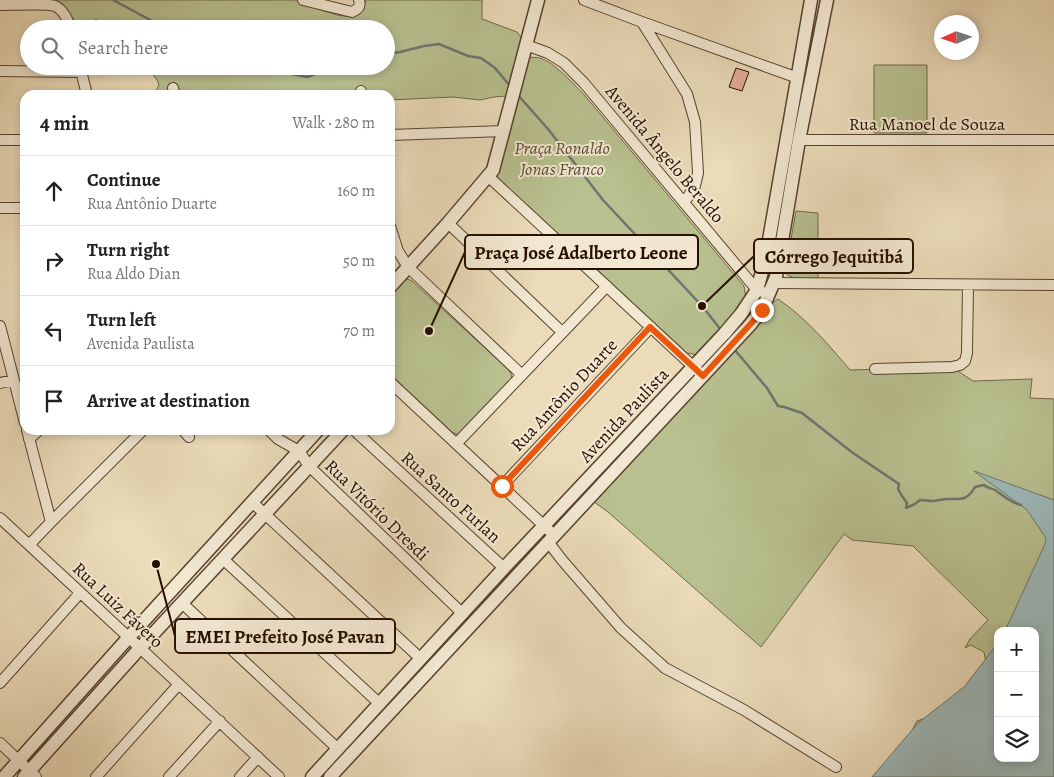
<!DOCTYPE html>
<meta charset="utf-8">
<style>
body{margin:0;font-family:Alegreya,serif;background:#f6f6f6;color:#222}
.controls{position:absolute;right:15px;bottom:15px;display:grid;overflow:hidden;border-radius:10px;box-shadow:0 2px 8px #0003}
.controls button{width:45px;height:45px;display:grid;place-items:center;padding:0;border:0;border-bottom:1px solid #e0e0e0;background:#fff;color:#222;font:25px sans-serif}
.compass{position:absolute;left:934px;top:15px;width:45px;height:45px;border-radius:50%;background:#fff;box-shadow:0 2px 8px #0003;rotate:267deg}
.stop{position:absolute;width:15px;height:15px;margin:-11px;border:4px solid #ea580c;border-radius:50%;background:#fff}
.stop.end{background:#ea580c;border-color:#fff;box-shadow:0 1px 5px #0008}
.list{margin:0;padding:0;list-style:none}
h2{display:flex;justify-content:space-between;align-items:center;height:65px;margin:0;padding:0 20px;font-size:21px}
h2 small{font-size:16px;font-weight:400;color:#767676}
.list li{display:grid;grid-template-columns:32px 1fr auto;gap:15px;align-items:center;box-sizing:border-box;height:70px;padding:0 20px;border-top:1px solid #e0e0e0}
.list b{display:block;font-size:19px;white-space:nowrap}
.list p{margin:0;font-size:16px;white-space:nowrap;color:#767676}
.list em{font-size:16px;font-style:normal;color:#767676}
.icon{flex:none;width:28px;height:28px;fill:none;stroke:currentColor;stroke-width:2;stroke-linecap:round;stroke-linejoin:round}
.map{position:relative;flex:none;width:1054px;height:777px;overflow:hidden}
.search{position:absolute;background:#fff;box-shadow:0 2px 8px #0003;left:20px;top:20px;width:375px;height:55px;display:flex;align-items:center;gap:12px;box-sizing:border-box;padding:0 18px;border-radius:28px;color:#767676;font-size:19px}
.panel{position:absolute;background:#fff;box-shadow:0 2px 8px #0003;left:20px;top:90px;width:375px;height:345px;border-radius:15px}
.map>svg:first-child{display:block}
</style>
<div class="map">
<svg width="1054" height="777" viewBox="0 0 1054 777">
<rect width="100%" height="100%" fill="#ebdbb9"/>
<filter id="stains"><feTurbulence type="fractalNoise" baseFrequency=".004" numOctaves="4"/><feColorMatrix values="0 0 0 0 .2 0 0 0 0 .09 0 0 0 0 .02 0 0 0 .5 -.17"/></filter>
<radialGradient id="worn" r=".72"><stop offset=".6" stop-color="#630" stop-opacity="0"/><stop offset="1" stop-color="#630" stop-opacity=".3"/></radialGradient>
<!-- green -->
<path fill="#b8c08f" stroke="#706848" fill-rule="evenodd" d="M16,0H297C309,5 347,23 359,14C363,11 364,5 366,0H482V19L517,32L521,37L523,49L507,96L494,97L480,100L453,97L390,100V95H168L155,93L159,85C155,73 148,70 137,66H386V29H102L96,19L90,28L82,29L78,26L67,10Z
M532,57C535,58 538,57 540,58C554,62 576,86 586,97L744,286L746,299L708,347L697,355L687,353L511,190C505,185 497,181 497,173L528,60Z
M874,65H927V133H874Z
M796,211L818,213V280C806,280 795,281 785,273Z
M408,279L412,281L508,369L512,375L510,382L460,434H456L452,432L390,374V294L404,280Z
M778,299C806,318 828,344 850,370L952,367L973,381L1032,379L1030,398L1054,399V776L1052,777L908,738L917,721C945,712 966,688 987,668L984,652L971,645L965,648L970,639L988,620L913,546L852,540L844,534L761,647L608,512L590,499L762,310ZM998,631H1035V758H998Z"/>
<!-- water -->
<path fill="#9cb9b9" stroke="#6d756f" d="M974,471L1054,500V777H872L918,723L964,687L998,643V758H1035V631H1005L1045,544L1046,538L1027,510Z"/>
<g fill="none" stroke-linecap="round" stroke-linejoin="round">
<!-- stream -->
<path stroke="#6d756f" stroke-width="2.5" d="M113,0L167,29
M386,54L400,52L424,46L439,44L468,56L481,58L495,68L510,86
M252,66L307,77L330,69L336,66
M517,94L548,129L603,200L702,306L721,330
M734,349L767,388L778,406L784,407L802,413L853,453L899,484L898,489L902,496L907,503L906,508L915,504L920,500C924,500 928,501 932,501C937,501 942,499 948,499C961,499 967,501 975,487L984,485C987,488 991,488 995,490C1004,496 1011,503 1021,505"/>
</g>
<!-- building -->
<path fill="#e3ac99" stroke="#270f00" d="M736,68L749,72L742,91L729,87Z"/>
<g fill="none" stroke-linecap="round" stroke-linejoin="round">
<!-- minor casing -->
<g stroke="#58422e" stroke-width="12">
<path id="minor" d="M303,0L352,12C358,9 361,7 359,0
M584,0L642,22L798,78
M0,5C11,5 47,3 55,6C64,10 68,21 71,29
M642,22L687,94L695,122L698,173L695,186L684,203
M526,45L548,53L564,63L584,83L757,290L763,292
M80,67L87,95
M0,71L81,72
M173,88L175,95
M361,95V91
M390,135L504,131
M0,140H25
M799,140H1054
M489,177L699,372
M0,208H25
M448,223L562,332
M390,226L398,251L408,267L522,375
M774,283L1054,285
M0,326L25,423
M875,369L952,367L960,365L965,361L967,353L968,285
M390,382L555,536
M0,383L14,380
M27,430L51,522L29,545
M183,430L189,437
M269,430L278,439L299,451L309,466L463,614
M354,430L504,568
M29,439L39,430
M456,444L607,286
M502,486L651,327
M253,503L421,659
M0,518L279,777
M51,522L143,430
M549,543L562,560L621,628L665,668L744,710L836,767
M223,559L380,704
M182,603L338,749
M0,683L80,593
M0,743L36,777
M96,777L179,684
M169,777L220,721
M240,777L258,757"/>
</g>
<!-- tertiary casing -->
<g stroke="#58422e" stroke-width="15">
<path id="tertiary" d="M390,287L448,223L493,170L538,0
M4,777L129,637L318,430
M24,777L140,648L343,430
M312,777L504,568L724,334L741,314L757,290L766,257L811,0
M330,777L750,325L762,310L776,277L799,140L827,0"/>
</g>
<!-- minor -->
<use href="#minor" stroke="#f2e8d2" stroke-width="10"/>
<!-- tertiary -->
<use href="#tertiary" stroke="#f2e8d2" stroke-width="12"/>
</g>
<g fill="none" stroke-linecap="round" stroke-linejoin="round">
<!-- route -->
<path stroke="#ea580c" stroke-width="6" d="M502,486L650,327L703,376L756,318L762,310"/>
</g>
<g text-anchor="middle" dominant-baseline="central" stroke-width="4" stroke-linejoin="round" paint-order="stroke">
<!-- street labels -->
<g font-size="18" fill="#270f00" stroke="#f2e8d2">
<text x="927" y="124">Rua Manoel de Souza</text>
<text transform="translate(665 154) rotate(50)">Avenida Ângelo Beraldo</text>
<text transform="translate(564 395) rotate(-47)">Rua Antônio Duarte</text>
<text transform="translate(624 415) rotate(-47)">Avenida Paulista</text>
<text transform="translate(451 497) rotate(42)">Rua Santo Furlan</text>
<text transform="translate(377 510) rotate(44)">Rua Vitório Dresdi</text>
<text transform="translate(118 605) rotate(43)">Rua Luiz Fávero</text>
</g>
<!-- park labels -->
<g font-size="18" font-style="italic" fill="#5a4d32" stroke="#f2e8d2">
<text x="562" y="148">Praça Ronaldo<tspan x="562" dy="21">Jonas Franco</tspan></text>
</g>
</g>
<!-- callouts -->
<path fill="none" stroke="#270f00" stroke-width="2" d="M429 331L465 252M702 306L754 256M156 564L175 636"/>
<g fill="#270f00" stroke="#f2e8d2" stroke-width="2">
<circle cx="429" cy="331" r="5"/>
<circle cx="702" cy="306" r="5"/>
<circle cx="156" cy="564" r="5"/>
</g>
<g fill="#f2e8d2" stroke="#270f00" stroke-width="2">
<rect x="465" y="235" width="233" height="34" rx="5"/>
<rect x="754" y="239" width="159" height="34" rx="5"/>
<rect x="175" y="619" width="220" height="34" rx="5"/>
</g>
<g font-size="19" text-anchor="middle" font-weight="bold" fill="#270f00">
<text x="581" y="259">Praça José Adalberto Leone</text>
<text x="834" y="263">Córrego Jequitibá</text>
<text x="285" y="643">EMEI Prefeito José Pavan</text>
</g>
<rect width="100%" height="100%" filter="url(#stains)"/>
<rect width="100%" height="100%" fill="url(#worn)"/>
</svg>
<div class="controls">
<button>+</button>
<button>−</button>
<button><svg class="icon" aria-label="layers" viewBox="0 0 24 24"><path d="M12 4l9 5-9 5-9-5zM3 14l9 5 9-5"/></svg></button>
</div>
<svg class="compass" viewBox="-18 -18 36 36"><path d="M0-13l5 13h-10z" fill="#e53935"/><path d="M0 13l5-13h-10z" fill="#767676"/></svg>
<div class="stop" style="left:502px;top:486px"></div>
<div class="stop end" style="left:762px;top:310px"></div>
<div class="search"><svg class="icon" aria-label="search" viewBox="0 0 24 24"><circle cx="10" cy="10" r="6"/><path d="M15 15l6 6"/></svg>Search here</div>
<section class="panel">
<h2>4 min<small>Walk · 280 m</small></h2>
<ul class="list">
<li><svg class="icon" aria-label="ahead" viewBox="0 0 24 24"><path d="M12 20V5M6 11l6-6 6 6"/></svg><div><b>Continue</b><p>Rua Antônio Duarte</p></div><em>160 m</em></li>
<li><svg class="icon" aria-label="right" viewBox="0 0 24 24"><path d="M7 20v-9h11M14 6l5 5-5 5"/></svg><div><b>Turn right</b><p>Rua Aldo Dian</p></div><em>50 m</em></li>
<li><svg class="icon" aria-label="left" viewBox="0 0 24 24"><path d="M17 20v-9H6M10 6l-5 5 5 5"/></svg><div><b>Turn left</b><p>Avenida Paulista</p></div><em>70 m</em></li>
<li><svg class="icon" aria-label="arrive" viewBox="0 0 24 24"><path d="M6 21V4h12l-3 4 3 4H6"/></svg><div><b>Arrive at destination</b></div></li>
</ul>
</section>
</div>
